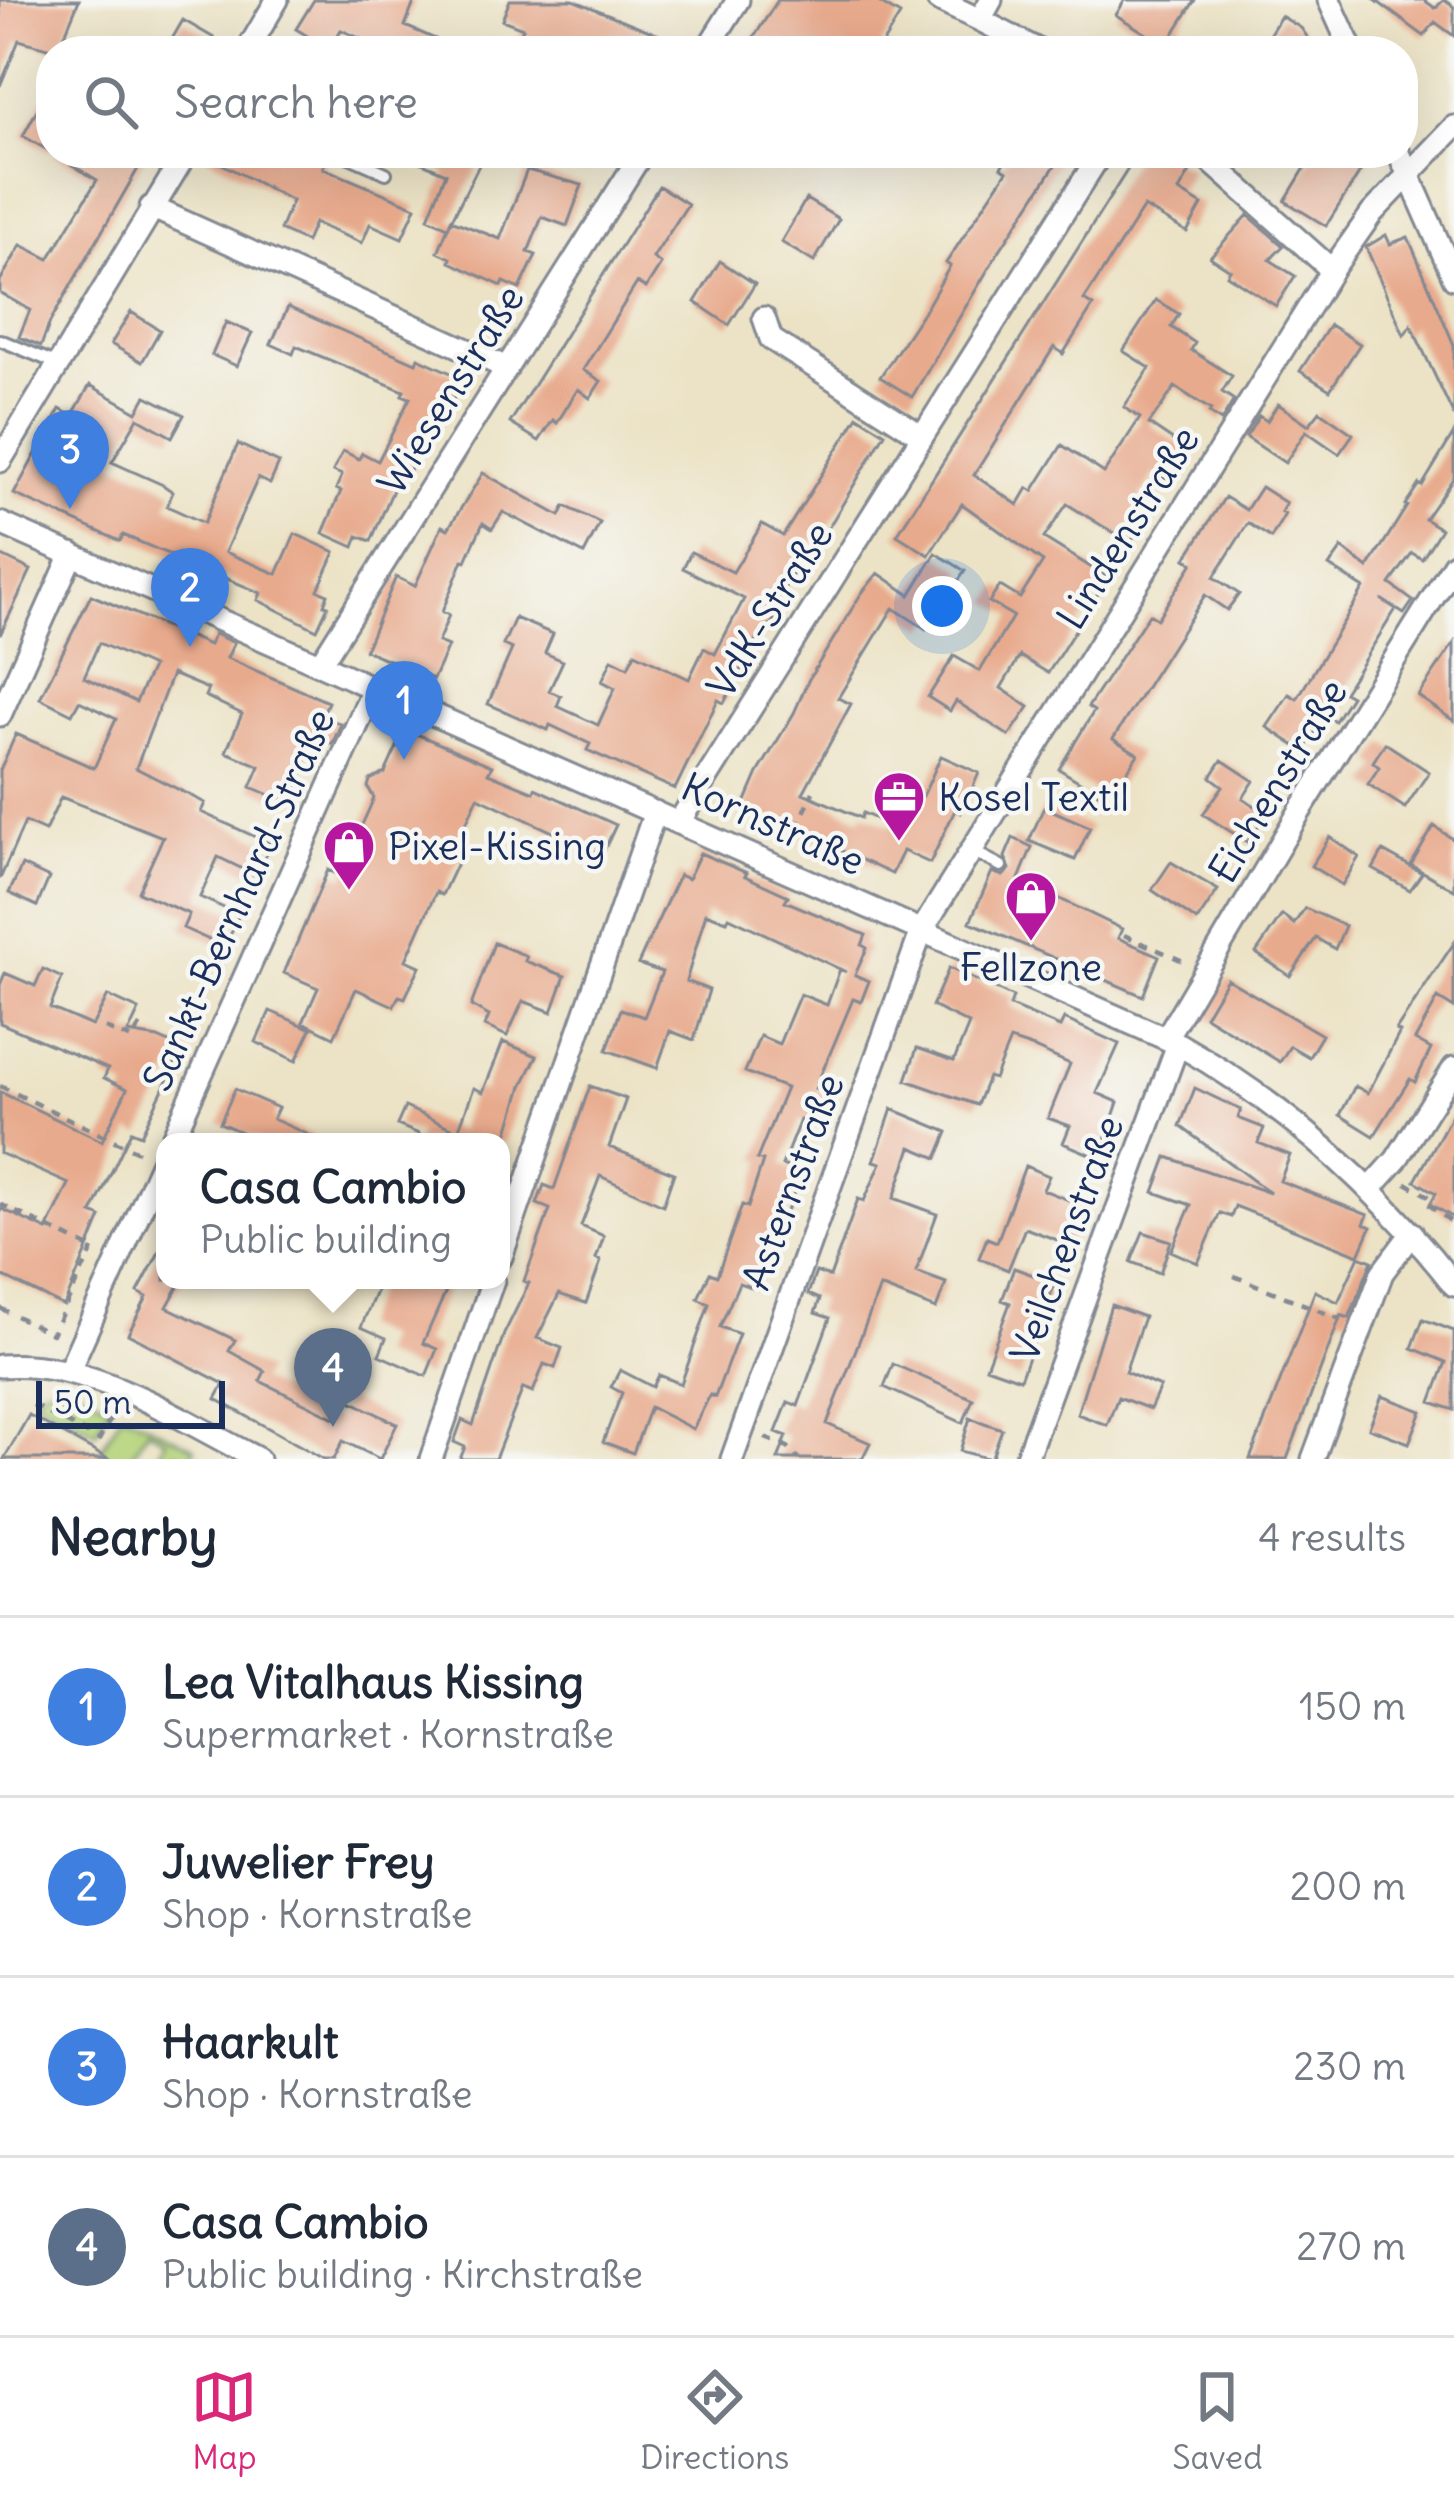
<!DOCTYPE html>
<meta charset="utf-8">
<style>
body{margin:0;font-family:Delius,sans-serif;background:#f2f2f3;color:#1f2937}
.scale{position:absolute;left:36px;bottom:30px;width:189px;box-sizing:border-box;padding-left:12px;border:6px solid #1b2f5e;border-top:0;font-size:33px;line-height:42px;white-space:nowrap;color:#1b2f5e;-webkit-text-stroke:9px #f6f6f2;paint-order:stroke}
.you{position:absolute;left:942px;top:606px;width:42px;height:42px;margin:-30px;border:9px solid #fff;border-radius:50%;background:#1a73e8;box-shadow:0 0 0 18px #1a73e833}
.badge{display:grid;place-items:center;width:78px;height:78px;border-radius:50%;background:#db2777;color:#fff;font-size:39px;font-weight:700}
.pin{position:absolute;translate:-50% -99px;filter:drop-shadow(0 3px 6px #0008)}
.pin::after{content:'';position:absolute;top:63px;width:42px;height:36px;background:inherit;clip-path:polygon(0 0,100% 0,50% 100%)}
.popup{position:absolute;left:156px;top:1133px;width:354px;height:156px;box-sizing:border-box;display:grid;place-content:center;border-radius:24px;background:#fff;filter:drop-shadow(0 3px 9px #0005);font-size:39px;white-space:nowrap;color:#747a83}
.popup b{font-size:45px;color:#1f2937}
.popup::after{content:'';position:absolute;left:50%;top:100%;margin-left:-24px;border:24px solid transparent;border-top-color:#fff}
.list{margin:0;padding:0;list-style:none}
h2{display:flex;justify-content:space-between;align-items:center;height:156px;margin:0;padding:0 48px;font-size:51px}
h2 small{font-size:39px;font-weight:400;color:#747a83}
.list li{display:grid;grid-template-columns:78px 1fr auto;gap:36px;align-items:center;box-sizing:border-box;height:180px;padding:0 48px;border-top:3px solid #e0e1e3}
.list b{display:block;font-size:45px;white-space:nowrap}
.list p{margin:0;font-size:39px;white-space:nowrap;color:#747a83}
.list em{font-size:39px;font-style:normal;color:#747a83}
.icon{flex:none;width:66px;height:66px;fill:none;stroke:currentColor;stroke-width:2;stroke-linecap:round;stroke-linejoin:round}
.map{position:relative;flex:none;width:1454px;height:1459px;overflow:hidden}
.search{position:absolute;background:#fff;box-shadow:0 12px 48px #0002;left:36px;right:36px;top:36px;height:132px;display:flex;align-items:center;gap:30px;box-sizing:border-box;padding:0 42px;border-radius:48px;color:#747a83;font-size:45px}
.sheet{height:876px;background:#fff}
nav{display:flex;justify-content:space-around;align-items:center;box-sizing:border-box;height:168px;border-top:3px solid #e0e1e3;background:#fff;font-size:33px;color:#747a83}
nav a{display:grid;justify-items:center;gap:6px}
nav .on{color:#db2777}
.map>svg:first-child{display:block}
</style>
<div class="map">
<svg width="1454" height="1459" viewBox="0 0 1454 1459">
<rect width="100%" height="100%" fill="#f6f6f2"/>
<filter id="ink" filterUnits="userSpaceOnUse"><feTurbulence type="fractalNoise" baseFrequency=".00833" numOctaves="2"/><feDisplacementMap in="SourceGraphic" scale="24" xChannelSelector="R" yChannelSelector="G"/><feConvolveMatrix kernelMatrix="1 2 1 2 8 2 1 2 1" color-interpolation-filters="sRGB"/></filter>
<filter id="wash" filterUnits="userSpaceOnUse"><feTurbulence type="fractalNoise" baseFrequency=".004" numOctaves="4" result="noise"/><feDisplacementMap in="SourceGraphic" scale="48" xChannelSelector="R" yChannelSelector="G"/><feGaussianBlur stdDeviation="2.7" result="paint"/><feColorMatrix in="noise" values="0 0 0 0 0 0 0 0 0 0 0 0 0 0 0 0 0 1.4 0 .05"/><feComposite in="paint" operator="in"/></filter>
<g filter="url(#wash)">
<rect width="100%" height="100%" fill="#ece3c6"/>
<!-- green -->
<path fill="#b6d47b" stroke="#68826c" stroke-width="3" d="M53,1385L77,1389L110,1405L96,1432L35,1399L41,1390Z
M126,1414L195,1448L190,1459L175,1453L171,1459H156L166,1440L147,1429L130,1459H109L99,1453L120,1416Z"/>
<g id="blocks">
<!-- building -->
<path fill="#e8aa8d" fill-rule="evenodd" d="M0,0H79L58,51L19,40L0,86Z
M314,0H415L405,26L463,51H389L341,30L329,49L296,29Z
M510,0H573L692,48L691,51H513L523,28L502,20Z
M778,0H875L900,15L878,51H745Z
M1125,0H1195L1166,46L1116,15Z
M1375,0H1424L1435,8L1444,0L1454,7V36L1435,22L1424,36Z
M1281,16L1301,28L1308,38L1328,51H1259Z
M183,20L214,38L207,51H165Z
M51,84V152L23,136Z
M52,153H147L50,322L41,346L19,337L30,310L0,293V281L21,245L49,259L97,180Z
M201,153H328L323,168L416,207L402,238L370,224L362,243L314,223L306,242L280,230L292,201Z
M399,153H485L448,227L428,218L446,173Z
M1011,153H1046L1058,161L996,256L912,397L880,377L928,305L950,266L946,263L1007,171L1001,167Z
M1138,153H1163L1191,170L1179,191L1202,205L1187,232L1144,207L1084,300L1093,306L1063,354L1054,347L974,475L1018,505L1028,488L1033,491L1062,445L1104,473L1140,418L1124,407L1150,368L1123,351L1156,300L1179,314L1171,327L1195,343L1191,350L1232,376L1222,392L1234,400L1221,421L1209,413L1211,410L1175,387L1149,424L1186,449L1166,479L1156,473L1134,507L1148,516L1130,543L1067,504L1044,538L1108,578L1048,673L1020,656L1001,688L1029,707L1009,736L956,701L950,711L928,697L954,656L980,671L1013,616L989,602L1000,586L1020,598L1043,562L962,504L929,555L897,535Z
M1314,153H1372L1326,226L1285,201Z
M527,170L582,185L567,226L542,217L528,252L536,255L520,289L504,282L502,286L450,262L451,258L438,252L451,220L500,239Z
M659,186L688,204L653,258L661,264L646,288L637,283L583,370L601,381L590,398L578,389L557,423L553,420L539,441L510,423Z
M806,199L839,219L814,262L781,242Z
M1248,215L1283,246L1270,260L1295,276L1276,306L1227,275L1230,270L1210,257Z
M1386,235L1390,244L1408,237L1454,345V416L1411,325L1404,335L1366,247Z
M720,261L755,284L729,325L695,302Z
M288,307L416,363L418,358L462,378L447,415L441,412L405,479L399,476L371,541L358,536L354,547L323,533L341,491L336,489L342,475L333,471L343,451L359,459L362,453L378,461L410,398L402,395L404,391L296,346L293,354L271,344Z
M131,312L160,330L142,362L111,344Z
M226,322L252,333L237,366L212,355Z
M1330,325L1360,344L1330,390L1300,371Z
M90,385L137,412L146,396L184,415L172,437L138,418L112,462L163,485L173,492L167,506L204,523L238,444L279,463L270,484L258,478L225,552L277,574L295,534L335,552L318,590L328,594L324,605L328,606L317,630L258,600L261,593L123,535L120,541L14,494L60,409L72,416Z
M1278,404L1309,425L1320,411L1353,434L1339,454L1306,431L1285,463L1246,437L1259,416L1267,421Z
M858,416L885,433L820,542L814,538L773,607L779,610L762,641L758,638L724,703L718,700L675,789L587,750L590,744L550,725L548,730L488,704L512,649L503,645L515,618L553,634L545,653L563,661L549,691L561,696L557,706L598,725L615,688L602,681L612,659L628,667L635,653L689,679L704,648L715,654L744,599L683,568L691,552L733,572L762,524L783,536Z
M1454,433V477L1425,519L1441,529L1422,559L1412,553L1390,584L1413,601L1404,614L1381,599L1396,609L1344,692L1351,696L1335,721L1326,716L1303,751L1267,727L1289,694L1297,699L1364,588L1329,566L1342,548L1368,568L1407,506L1405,505L1419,484L1422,486Z
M483,473L560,516L565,506L600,523L584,554L503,512L492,529L483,523L466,561L463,560L442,612L449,615L438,642L448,646L433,679L365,650L396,577L415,586L442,526L448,529Z
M1261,487L1286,503L1281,512L1285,514L1271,538L1248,523L1214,577L1239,594L1227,610L1205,595L1113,739L1138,754L1109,800L1059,769L1094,711L1088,707L1149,614L1157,619L1193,563L1186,558L1225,497L1246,510Z
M936,553L965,571L926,629L893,608L838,698L851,704L803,793L861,818L863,813L891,826L902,803L923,796L941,756L979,773L961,813L955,810L930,863L903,851L892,874L786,825L785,828L773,820L770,824L743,808L758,773L794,713L809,679L861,594L878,573L910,595Z
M0,555L31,570L0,635Z
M91,595L209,645L214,634L234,643L227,658L328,702L322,716L341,724L332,744L314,736L291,804L251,787L260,766L226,752L242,714L205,696L208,689L172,674L136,768L205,803L201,812L271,844L257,876L218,857L200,897L239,915L225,947L183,928L189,914L138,892L163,837L61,797L45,831L25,822L0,879V770L16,734L94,768L116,719L79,701L72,714L40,698ZM99,643L152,667L136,702L84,677Z
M1454,643V721L1418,696Z
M414,733L492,766L488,773L534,792L535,788L616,825L602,855L478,797L456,845L464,848L442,895L436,892L406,960L420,966L405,998L399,996L394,1006L356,989L334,1037L303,1022L318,988L284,973L328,870L345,877L363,838L357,836L374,798L368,787L370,780L385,773L401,738Z
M1385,743L1429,772L1405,808L1368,784L1379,767L1373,762Z
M1222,760L1254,781L1243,798L1267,814L1247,842L1203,814L1223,786L1211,777Z
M1044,807L1090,827L1075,860L1029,841Z
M1434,826L1454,840V890L1411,865Z
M1330,837L1359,857L1342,885L1311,866Z
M1013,838L1032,847L1019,879L1122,929L1118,938L1159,956L1143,996L970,922L992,872L1003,876L1010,869L1005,857Z
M1383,851L1422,873L1410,890L1373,869Z
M700,853L747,873L745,876L788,896L785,901L866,935L862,945L867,948L855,975L869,981L861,1002L853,999L815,1089L827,1094L814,1126L800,1120L782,1165L802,1172L757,1289L739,1283L720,1327L739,1334L715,1397L710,1395L693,1429L650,1407L633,1453L603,1442L622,1393L611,1387L620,1370L653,1387L659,1375L681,1384L709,1304L698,1298L710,1273L717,1276L742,1205L748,1207L763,1161L757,1159L786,1088L745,1072L760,1036L779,1044L800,994L827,1005L840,969L846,972L729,917L727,921L706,913L686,981L709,990L694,1040L670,1031L657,1068L607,1050L621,1009L644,1017L662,972L638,964L679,875L688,879Z
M1171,862L1218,890L1197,921L1152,890Z
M22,865L49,878L37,906L9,893Z
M1305,908L1345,926L1335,949L1316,938L1290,976L1256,953L1282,915L1294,924Z
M494,943L527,956L525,961L565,976L552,1012L523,1001L507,1036L485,1026L489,1016L471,1006Z
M1454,943V1008L1438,998L1415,1040L1431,1049L1415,1082L1410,1079L1374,1136L1340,1115L1355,1086L1368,1093L1400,1032L1396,1030Z
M949,968L1013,997L1010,1006L1060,1027L1064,1019L1119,1044L1097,1093L1118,1102L1099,1158L1063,1143L1070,1126L1048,1118L1070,1064L1034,1048L1010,1040L994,1079L988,1077L977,1105L906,1080L917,1048L954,1061L969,1024L932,1006Z
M43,969L62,978L50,1008L92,1026L108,996L139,1010L128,1033L158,1038L182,1049L141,1135L131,1131L92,1213L101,1217L64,1306L0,1275V1208L47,1230L69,1184L0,1153V1092L102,1141L127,1089L104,1078L108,1069L0,1023V985L5,973L35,986Z
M1227,979L1322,1035L1309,1057L1290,1046L1280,1062L1205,1016Z
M270,1011L311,1029L296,1061L256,1042Z
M503,1042L537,1056L522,1086L505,1142H415L419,1134L397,1125L405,1107L458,1131L474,1088L483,1092Z
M590,1086L626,1099L609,1147L674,1173L663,1205L600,1176L581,1226L604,1236L596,1259L601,1261L586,1303L559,1294L537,1338L562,1348L555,1368L544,1364L533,1392L523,1388L495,1459H460L465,1447L454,1442L462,1420L473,1425L504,1334L529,1283L524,1281L550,1209L537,1204L544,1185L554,1189Z
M1195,1088L1241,1110L1238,1118L1264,1128L1258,1143L1290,1155L1280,1181L1368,1215L1364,1224L1371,1227L1359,1255L1235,1206L1231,1217L1220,1213L1198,1263L1171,1251L1191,1205L1154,1192L1167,1157L1270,1193L1180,1126Z
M235,1089L278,1108L273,1119L325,1142H264L220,1123Z
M892,1109L948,1132L937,1158L911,1147L894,1198L937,1214L916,1272L946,1283L936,1309L880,1287L827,1424L870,1443L862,1459H778L787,1436L776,1432L788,1402L798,1406L830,1318L815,1313L820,1299L808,1294L816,1272L830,1277L858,1199L864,1201L881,1163L874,1161Z
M1454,1111V1218L1430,1204L1436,1193L1415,1181Z
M1025,1166L1049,1176L1043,1190L1082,1205L1068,1244L1025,1228L1008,1270L979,1258L987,1238L997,1242Z
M1143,1232L1171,1241L1160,1273L1131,1262Z
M165,1241V1280H182L167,1307L235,1340L229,1351L265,1371L260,1381L337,1419L347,1399L397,1424L380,1459L343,1441L334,1459H324L216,1399L224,1384L128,1334L147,1297L138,1292Z
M1359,1256L1372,1261L1349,1318L1341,1315L1287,1459H1250L1315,1291L1338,1302Z
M1014,1268L1055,1283L1020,1379L986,1367L1010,1303L1002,1300Z
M381,1280H395L418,1290L422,1281L446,1291L423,1343L437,1349L426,1376L379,1355L386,1338L361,1327Z
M1111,1305L1144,1317L1125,1372L1160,1387L1150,1409L1118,1397L1107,1425L1077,1414Z
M1423,1319L1454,1331V1410L1431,1402L1446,1362L1412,1348Z
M893,1364L973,1399L963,1423L884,1387Z
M1382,1396L1422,1411L1409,1443L1369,1428Z
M29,1415L108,1459H4Z
M970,1418L1002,1429L991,1459L960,1451Z"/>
</g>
</g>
<g filter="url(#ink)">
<use href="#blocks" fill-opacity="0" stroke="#848992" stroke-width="3"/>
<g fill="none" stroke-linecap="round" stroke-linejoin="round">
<!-- lane casing -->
<g stroke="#848992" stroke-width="16">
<path id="lane" d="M340,153L386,173
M0,340L58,364
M972,851L1001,866"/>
</g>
<!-- street casing -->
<g stroke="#848992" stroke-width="27">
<path id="street" d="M938,0L980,20L991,0
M1329,0L1352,51
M980,20L1040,51
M247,51L277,0
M706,51L738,0
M1201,153L1332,270
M1399,153L1454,278
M151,207L507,368
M764,318L771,339L922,436
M0,461L186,153
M0,523L1178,1044C1287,1106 1377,1187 1454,1285
M320,664L642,153
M0,715L72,554
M679,822L1101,153
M1166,1038L1300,811L1454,564
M171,1142L374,687
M1371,1188L1396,1160L1454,1068
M501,1257L655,812
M0,1366C92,1359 179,1419 258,1459
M69,1370L165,1155
M431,1459L493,1280
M732,1459L922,930L1332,270L1372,213L1454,127
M1026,1459L1178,1044
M1313,1459L1382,1273L1412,1233"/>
</g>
<!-- path -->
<path stroke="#848992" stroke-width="4.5" stroke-dasharray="9 9" stroke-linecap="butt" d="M790,845L813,792
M1124,935L1183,961
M105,1028L132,1039L142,1023
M0,1086L140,1153
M1406,1183L1430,1197L1428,1204L1454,1224
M0,1204L92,1249
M1234,1276L1340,1319
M0,1308L52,1334L93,1249
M33,1405L99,1440L115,1411
M765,1438L788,1447L799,1459"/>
<!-- lane -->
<use href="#lane" stroke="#fff" stroke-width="10"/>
<!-- street -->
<use href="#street" stroke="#fff" stroke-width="21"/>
</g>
</g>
<!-- icons -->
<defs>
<g id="office-pin" transform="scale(2.7)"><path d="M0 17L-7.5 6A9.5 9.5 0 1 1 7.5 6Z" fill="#b5179e" stroke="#f6f6f2"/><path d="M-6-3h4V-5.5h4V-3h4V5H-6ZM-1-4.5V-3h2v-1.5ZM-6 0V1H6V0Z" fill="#fff"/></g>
<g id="shop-pin" transform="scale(2.7)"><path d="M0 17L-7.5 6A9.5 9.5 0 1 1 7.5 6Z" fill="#b5179e" stroke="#f6f6f2"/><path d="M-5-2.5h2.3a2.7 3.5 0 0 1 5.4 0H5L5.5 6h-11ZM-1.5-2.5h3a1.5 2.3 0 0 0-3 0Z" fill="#fff"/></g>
</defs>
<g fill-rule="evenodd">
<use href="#office-pin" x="899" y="797"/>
<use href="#shop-pin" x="349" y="846"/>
<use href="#shop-pin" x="1031" y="897"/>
</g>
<g text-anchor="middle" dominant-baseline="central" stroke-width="9" stroke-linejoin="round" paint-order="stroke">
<!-- street labels -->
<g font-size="39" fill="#1b2f5e" stroke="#f6f6f2">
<text transform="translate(451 390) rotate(-58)">Wiesenstraße</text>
<text transform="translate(1128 528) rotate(-58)">Lindenstraße</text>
<text transform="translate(770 610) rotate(-58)">VdK-Straße</text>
<text transform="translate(1278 781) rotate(-59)">Eichenstraße</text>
<text transform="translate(773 824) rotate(24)">Kornstraße</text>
<text transform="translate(239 900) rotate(-66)">Sankt-Bernhard-Straße</text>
<text transform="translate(793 1182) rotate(-70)">Asternstraße</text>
<text transform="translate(1067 1239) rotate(-70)">Veilchenstraße</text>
</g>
<!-- poi labels -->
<g font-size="39" fill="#1b2f5e" stroke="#f6f6f2" text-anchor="start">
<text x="938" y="797">Kosel Textil</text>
<text x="388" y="846">Pixel-Kissing</text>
<text x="1031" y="967" text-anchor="middle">Fellzone</text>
</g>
</g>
</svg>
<div class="scale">50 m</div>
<div class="you"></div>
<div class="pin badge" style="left:404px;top:760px;background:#3f7fe0">1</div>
<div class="pin badge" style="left:190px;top:647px;background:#3f7fe0">2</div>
<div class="pin badge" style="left:70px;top:509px;background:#3f7fe0">3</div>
<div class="pin badge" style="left:333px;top:1427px;background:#5c6f8a">4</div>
<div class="popup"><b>Casa Cambio</b>Public building</div>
<div class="search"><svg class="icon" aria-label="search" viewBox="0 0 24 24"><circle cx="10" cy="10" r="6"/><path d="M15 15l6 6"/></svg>Search here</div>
</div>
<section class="sheet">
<h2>Nearby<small>4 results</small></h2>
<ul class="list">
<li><span class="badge" style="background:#3f7fe0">1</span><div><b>Lea Vitalhaus Kissing</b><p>Supermarket · Kornstraße</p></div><em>150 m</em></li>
<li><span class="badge" style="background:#3f7fe0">2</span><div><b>Juwelier Frey</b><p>Shop · Kornstraße</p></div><em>200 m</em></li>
<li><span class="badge" style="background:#3f7fe0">3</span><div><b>Haarkult</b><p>Shop · Kornstraße</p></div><em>230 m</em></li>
<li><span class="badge" style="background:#5c6f8a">4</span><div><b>Casa Cambio</b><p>Public building · Kirchstraße</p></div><em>270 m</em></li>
</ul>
</section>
<nav>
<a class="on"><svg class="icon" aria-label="map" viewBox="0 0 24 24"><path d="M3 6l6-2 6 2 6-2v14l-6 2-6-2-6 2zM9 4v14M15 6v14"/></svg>Map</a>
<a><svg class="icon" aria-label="directions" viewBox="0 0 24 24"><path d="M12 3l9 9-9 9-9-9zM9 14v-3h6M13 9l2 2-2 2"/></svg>Directions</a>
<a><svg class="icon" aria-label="saved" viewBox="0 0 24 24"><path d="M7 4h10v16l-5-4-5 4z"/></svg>Saved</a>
</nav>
